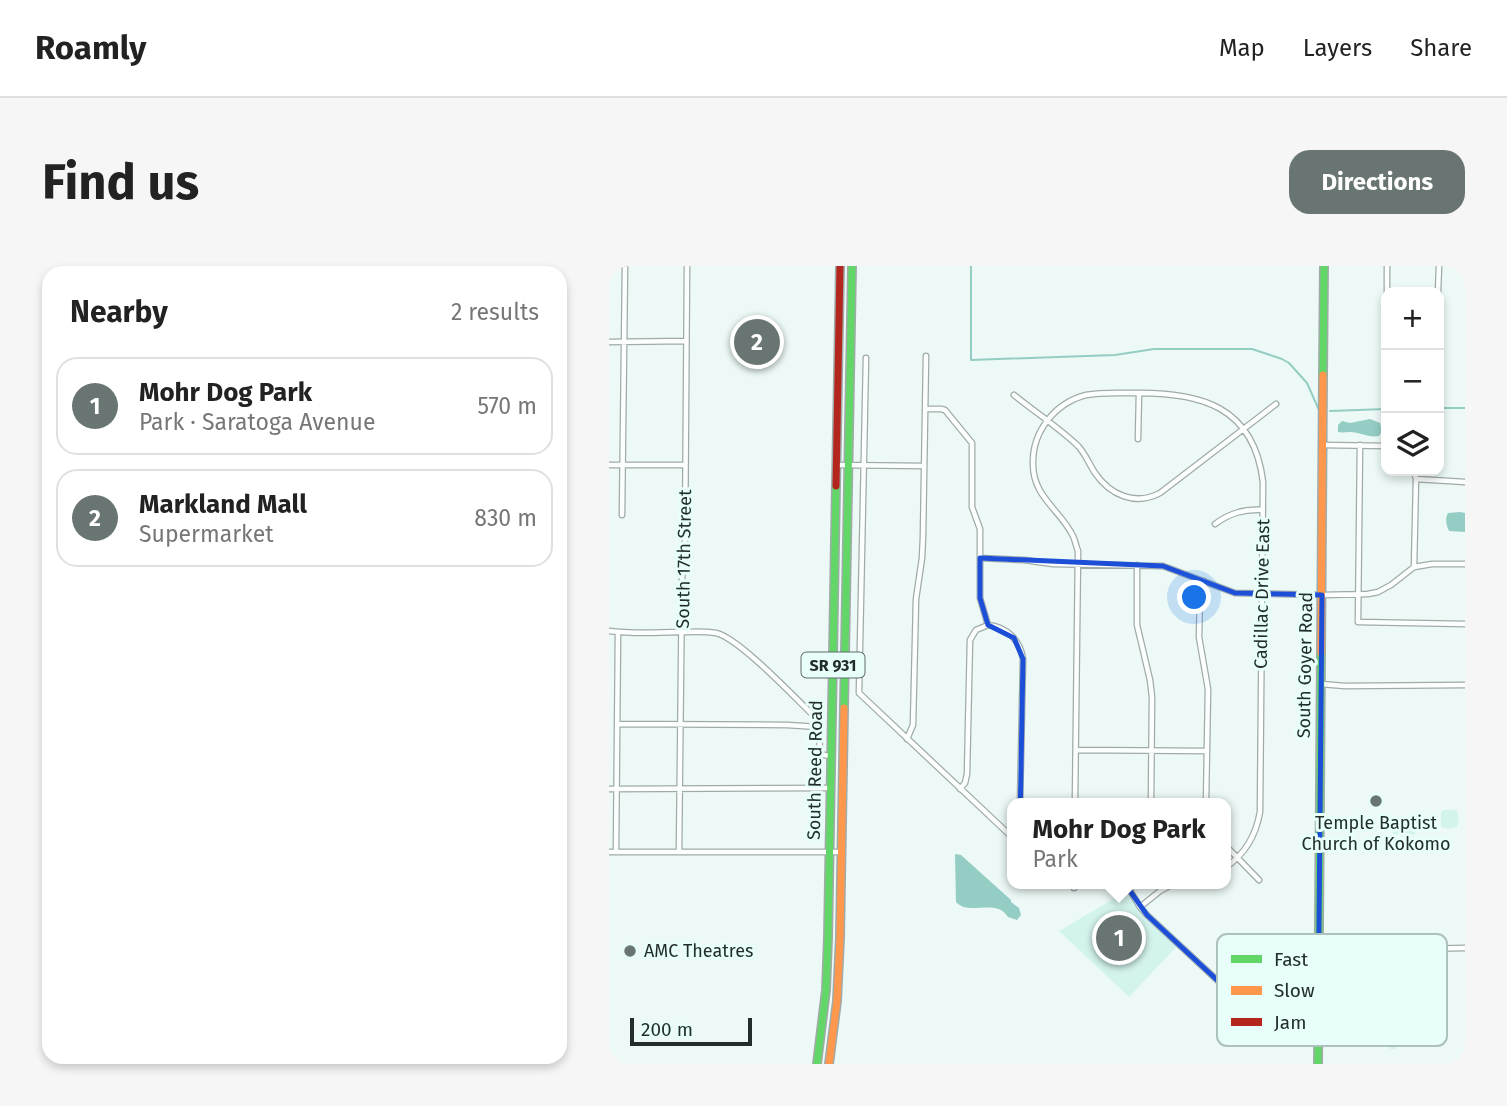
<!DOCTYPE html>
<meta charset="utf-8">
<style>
body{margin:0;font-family:"Fira Sans",sans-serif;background:#f6f6f6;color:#222}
.controls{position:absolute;right:21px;top:21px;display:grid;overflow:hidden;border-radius:14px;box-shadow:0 4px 10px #0003}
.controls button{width:63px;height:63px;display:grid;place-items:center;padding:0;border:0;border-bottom:2px solid #e0e0e0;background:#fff;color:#222;font:35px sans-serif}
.scale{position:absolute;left:21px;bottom:18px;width:122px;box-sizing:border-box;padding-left:7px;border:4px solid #232e2c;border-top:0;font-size:19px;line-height:24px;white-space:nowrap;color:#232e2c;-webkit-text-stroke:5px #e7fefa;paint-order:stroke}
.you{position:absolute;left:586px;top:332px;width:24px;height:24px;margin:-18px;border:5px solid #fff;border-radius:50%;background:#1a73e8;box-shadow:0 0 0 10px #1a73e833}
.badge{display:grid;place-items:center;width:46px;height:46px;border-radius:50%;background:#697573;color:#fff;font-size:23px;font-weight:700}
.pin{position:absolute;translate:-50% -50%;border:4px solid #fff;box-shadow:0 2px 7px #0006}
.popup{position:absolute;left:398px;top:532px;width:224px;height:91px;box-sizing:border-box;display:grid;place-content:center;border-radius:14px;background:#fff;filter:drop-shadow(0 2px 5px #0005);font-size:23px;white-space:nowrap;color:#767676}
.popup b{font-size:26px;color:#222}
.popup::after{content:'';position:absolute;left:50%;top:100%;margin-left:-14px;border:14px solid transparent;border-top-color:#fff}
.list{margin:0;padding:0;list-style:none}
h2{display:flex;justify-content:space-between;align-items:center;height:91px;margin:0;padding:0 28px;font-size:30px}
h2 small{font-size:23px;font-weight:400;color:#767676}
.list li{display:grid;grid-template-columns:46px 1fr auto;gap:21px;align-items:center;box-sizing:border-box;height:98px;margin:0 14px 14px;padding:0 14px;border:2px solid #e0e0e0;border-radius:21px}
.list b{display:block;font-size:26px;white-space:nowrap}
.list p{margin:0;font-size:23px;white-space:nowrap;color:#767676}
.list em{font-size:23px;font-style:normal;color:#767676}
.icon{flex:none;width:38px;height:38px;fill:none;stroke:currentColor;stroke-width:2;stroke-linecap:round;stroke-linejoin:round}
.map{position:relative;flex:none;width:856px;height:798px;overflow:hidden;border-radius:21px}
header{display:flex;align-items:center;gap:42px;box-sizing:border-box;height:98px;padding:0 35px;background:#fff;border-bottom:2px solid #e0e0e0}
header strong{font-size:33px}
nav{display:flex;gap:38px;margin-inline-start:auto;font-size:24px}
.intro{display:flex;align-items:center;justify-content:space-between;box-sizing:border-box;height:168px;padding:0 42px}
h1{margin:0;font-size:49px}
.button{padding:18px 32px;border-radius:21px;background:#697573;color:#fff;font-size:24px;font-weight:700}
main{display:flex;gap:42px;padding:0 42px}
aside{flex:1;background:#fff;border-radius:21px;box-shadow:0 4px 10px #0003}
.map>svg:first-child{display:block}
</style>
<header>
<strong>Roamly</strong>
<nav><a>Map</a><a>Layers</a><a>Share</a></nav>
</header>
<div class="intro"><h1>Find us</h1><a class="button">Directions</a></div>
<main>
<aside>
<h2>Nearby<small>2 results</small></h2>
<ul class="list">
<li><span class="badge">1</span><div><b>Mohr Dog Park</b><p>Park · Saratoga Avenue</p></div><em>570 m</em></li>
<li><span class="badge">2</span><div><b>Markland Mall</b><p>Supermarket</p></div><em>830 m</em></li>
</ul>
</aside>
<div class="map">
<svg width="856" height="798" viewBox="0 0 856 798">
<rect width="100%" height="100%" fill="#ecf9f6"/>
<!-- green -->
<path fill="#d3f4ed" d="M834,544H848L850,554L848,561L840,563L832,561V547Z
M784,557H806V569L784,568Z
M520,624L531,641L570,678L520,731L450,665Z
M769,753H779V763H785L786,783H781L780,768L770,769Z"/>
<!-- water -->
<path fill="#94cdc4" d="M761,153L771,157L773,165L770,170C759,172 751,166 741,166C737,166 733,167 729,166V159L733,155L741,157Z
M851,246L856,247V266L840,265C837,259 836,252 839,247Z
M346,588L352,589L402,634V636L410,642L412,649L408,654L399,651C387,631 361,651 347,636Z"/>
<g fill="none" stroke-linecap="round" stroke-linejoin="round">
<!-- stream -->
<path stroke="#94cdc4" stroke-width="2" d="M362,0V94L506,89L545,83H643L673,93L680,97L698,117L710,144
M830,142H856
M721,145L777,143"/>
<!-- street casing -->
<g stroke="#a0aba9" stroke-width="7">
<path id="street" d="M778,0V26
M829,26L830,0
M0,76L77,75
M257,92L250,427L403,571
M405,129C426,146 449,161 469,180C476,187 480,198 486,207C501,229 526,240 551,227L667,138
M316,143H332L336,144L363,177V241L371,263V332L379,359
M529,173L530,127
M714,179L777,180
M751,179L749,356L856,358
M0,199H76
M227,199L315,200
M805,205L807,213L805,301
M807,213L856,216
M13,249L16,0
M606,258C621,247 635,243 654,244
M371,292L415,294L444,298L554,300L626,327L713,329L759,328L769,326L782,319L805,301L823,298H856
M528,299V359L541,414L543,431L542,537
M595,315L591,330L590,371L599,423L597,537
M379,359C398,361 411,374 414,393L411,537
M0,365C23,368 47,367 70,366C82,366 95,365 107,367C130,372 186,432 205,450L210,461L211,487L215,489L222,490
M236,400H250
M712,418L736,420L856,419
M8,458L178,459L210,461
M298,473L304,459L307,333L313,292L314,271L317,90
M467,484L598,485
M0,523L222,522
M351,523L356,517L358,508L361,374L367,364L379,359
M466,537L469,285C467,280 466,274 464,270C451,243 423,231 424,196C424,165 446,137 477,129C492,126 509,127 525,127C591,126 645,140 654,216L651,546C647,569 636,588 617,601
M617,580L650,614
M0,586H232
M7,586L9,366
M70,586L73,313L76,276L78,0
M517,618L531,641L538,649L663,765L678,770L709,771
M465,622V618
M531,641L551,625L564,618
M709,685L856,682"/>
</g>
<!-- fast casing -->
<g stroke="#a0aba9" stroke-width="10">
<path id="fast" d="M714,109L715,0
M235,442L243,0
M208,798L217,724L219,672L227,220
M709,798L712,387"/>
</g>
<!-- slow casing -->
<g stroke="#a0aba9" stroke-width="10">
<path id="slow" d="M712,387L714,109
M220,798L228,735L231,671L235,442"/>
</g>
<!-- jam casing -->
<g stroke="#a0aba9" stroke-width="10">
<path id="jam" d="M227,220L231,0"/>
</g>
<!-- street -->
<use href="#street" stroke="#fcfefe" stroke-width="4.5"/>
<!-- fast -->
<use href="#fast" stroke="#63d668" stroke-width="7"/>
<!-- slow -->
<use href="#slow" stroke="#ff974d" stroke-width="7"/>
<!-- jam -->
<use href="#jam" stroke="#b3261e" stroke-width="7"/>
</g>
<!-- marked area -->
<path fill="none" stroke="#1d4ed8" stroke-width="5" stroke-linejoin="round" d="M371,292L554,300L626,327L713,329L709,771L663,765L538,649L504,601L489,590L418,583L404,571L411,558L414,393L405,372L379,359L371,332Z"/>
<!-- markers -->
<g fill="#697573" stroke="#e7fefa" stroke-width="2.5">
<circle cx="767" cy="535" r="7"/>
<circle cx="21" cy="685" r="7"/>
</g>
<g text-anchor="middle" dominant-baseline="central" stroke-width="6" stroke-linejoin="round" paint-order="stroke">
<!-- shield labels -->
<rect fill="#e7fefa" stroke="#5e6c6a" stroke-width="2" x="192.5" y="386.5" width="63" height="25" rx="5"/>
<g font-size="16" font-weight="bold" fill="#232e2c">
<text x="224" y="399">SR 931</text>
</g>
<!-- street labels -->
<g font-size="18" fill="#232e2c" stroke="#e7fefa">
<text transform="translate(75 293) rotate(-89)">South 17th Street</text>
<text transform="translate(653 328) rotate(-89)">Cadillac Drive East</text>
<text transform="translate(696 399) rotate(-89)">South Goyer Road</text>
<text transform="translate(206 504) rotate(-89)">South Reed Road</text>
</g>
<!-- poi labels -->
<g font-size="18" fill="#232e2c" stroke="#e7fefa">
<text x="767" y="557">Temple Baptist<tspan x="767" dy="21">Church of Kokomo</tspan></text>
<text x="35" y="685" text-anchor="start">AMC Theatres</text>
</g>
</g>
<!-- legend -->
<rect x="608" y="668" width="230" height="112" rx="10" fill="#e7fefa" stroke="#acc0bc" stroke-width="2"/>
<rect x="622" y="689" width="31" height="8" fill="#63d668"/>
<rect x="622" y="720" width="31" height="9" fill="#ff974d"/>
<rect x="622" y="752" width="31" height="8" fill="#b3261e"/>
<g font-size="19" fill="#232e2c">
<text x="665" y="700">Fast</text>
<text x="665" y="731">Slow</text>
<text x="665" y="763">Jam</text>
</g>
</svg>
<div class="controls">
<button>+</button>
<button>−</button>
<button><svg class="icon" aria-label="layers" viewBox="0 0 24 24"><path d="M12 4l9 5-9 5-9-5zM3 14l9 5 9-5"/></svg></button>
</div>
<div class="scale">200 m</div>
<div class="you"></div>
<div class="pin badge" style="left:510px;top:672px">1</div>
<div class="popup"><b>Mohr Dog Park</b>Park</div>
<div class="pin badge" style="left:148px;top:76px">2</div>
</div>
</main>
